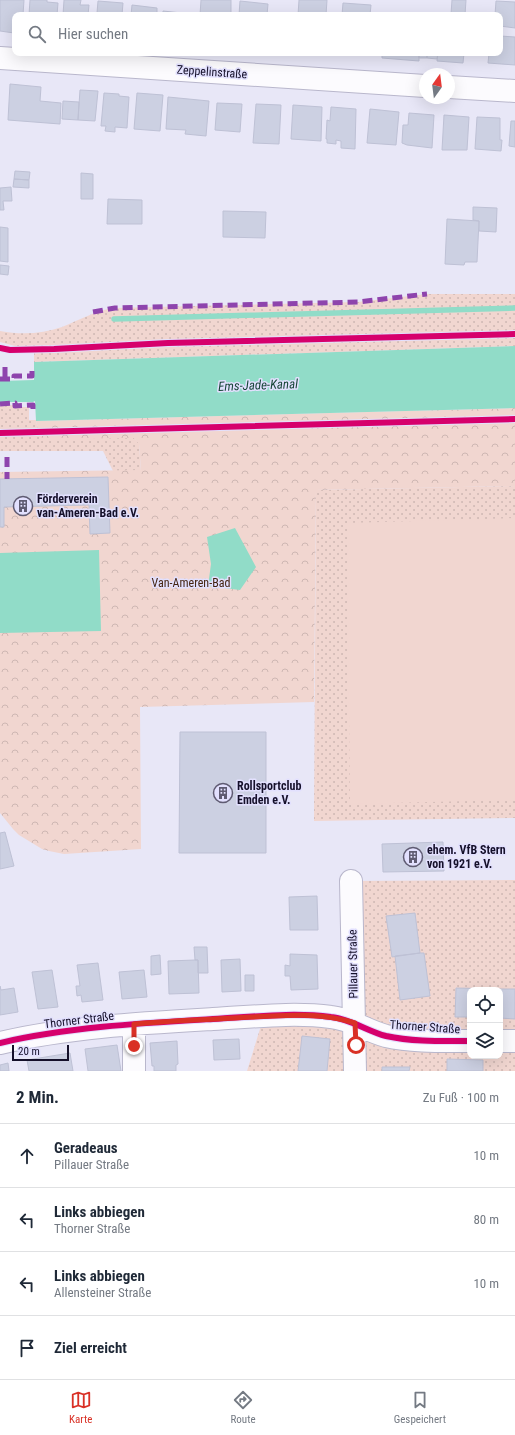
<!DOCTYPE html>
<html lang="de">
<meta charset="utf-8">
<style>
body{margin:0;font-family:"Roboto Condensed",sans-serif;background:#f6f6f7;color:#1f2937}
.controls{position:absolute;right:12px;bottom:12px;display:grid;overflow:hidden;border-radius:8px;box-shadow:0 4px 16px #0002}
.controls button{width:36px;height:36px;display:grid;place-items:center;padding:0;border:0;border-bottom:1px solid #e0e1e3;background:#fff;color:#1f2937;font:20px sans-serif}
.compass{position:absolute;left:419px;top:68px;width:36px;height:36px;border-radius:50%;background:#fff;box-shadow:0 4px 16px #0002;rotate:14deg}
.scale{position:absolute;left:12px;bottom:10px;width:57px;box-sizing:border-box;padding-left:4px;border:2px solid #15102a;border-top:0;font-size:11px;line-height:14px;white-space:nowrap;color:#15102a;-webkit-text-stroke:3px #e2e0fe;paint-order:stroke}
.stop{position:absolute;width:12px;height:12px;margin:-9px;border:3px solid #d93025;border-radius:50%;background:#fff}
.stop.end{background:#d93025;border-color:#fff;box-shadow:0 1px 4px #0008}
.list{margin:0;padding:0;list-style:none}
h2{display:flex;justify-content:space-between;align-items:center;height:52px;margin:0;padding:0 16px;font-size:17px}
h2 small{font-size:13px;font-weight:400;color:#747a83}
.list li{display:grid;grid-template-columns:26px 1fr auto;gap:12px;align-items:center;box-sizing:border-box;height:64px;padding:0 16px;border-top:1px solid #e0e1e3}
.list b{display:block;font-size:15px;white-space:nowrap}
.list p{margin:0;font-size:13px;white-space:nowrap;color:#747a83}
.list em{font-size:13px;font-style:normal;color:#747a83}
.icon{flex:none;width:22px;height:22px;fill:none;stroke:currentColor;stroke-width:2;stroke-linecap:round;stroke-linejoin:round}
.map{position:relative;flex:none;width:515px;height:1071px;overflow:hidden}
.search{position:absolute;background:#fff;box-shadow:0 4px 16px #0002;left:12px;right:12px;top:12px;height:44px;display:flex;align-items:center;gap:10px;box-sizing:border-box;padding:0 14px;border-radius:8px;color:#747a83;font-size:15px}
.sheet{height:308px;background:#fff}
nav{display:flex;justify-content:space-around;align-items:center;box-sizing:border-box;height:56px;border-top:1px solid #e0e1e3;background:#fff;font-size:11px;color:#747a83}
nav a{display:grid;justify-items:center;gap:2px}
nav .on{color:#d93025}
.map>svg:first-child{display:block}
</style>
<div class="map">
<svg width="515" height="1071" viewBox="0 0 515 1071">
<defs>
<pattern id="grass-dots" width="8" height="8" patternUnits="userSpaceOnUse"><rect width="8" height="8" fill="#f1d6d0"/><path d="M2 2h.1M6 6h.1" fill="none" stroke="#ceb7b3" stroke-width="1.8" stroke-linecap="round"/></pattern>
<pattern id="forest-crowns" width="20" height="18" patternUnits="userSpaceOnUse"><rect width="20" height="18" fill="#f1d6d0"/><path d="M2 6a3 3 0 1 1 6 0M12 15a3 3 0 1 1 6 0" fill="none" stroke="#ceb7b3"/></pattern>
</defs>
<rect width="100%" height="100%" fill="#e8e7f7"/>
<!-- grass -->
<path fill="url(#grass-dots)" fill-rule="evenodd" d="M427,294H515V346L34,362V346H15L0,342V331C21,335 42,334 62,327C80,320 96,310 115,308L358,302Z
M13,405V407H29V420H36L38,429L0,430V406Z
M39,434L40,436L134,438L139,443L141,471H113L103,451H0V436Z
M515,486V818L314,821L316,490Z
M515,880V1071H247L264,1016L355,1023L351,881ZM470,990H500V1056H470Z"/>
<!-- forest -->
<path fill="url(#forest-crowns)" d="M515,408V486L316,490L314,702L140,707L141,849L64,854L49,851L42,849L19,835L13,829L0,813V472L141,470L139,444L134,438L44,440L40,436L36,421Z"/>
<!-- garden -->
<path fill="#f1d6d0" d="M515,518V800L350,804L347,523Z"/>
<!-- water -->
<path fill="#91dcc8" d="M515,346V408L36,421L35,401L33,402H0V381L34,380V362Z
M235,528L256,567L240,590L208,586L211,564L207,537Z
M99,550L101,631L0,633V553Z"/>
<g fill="none" stroke-linecap="round" stroke-linejoin="round">
<!-- stream -->
<path stroke="#91dcc8" stroke-width="5.5" d="M114,319L515,308"/>
</g>
<!-- building -->
<path fill="#ccd0e2" stroke="#bec1d5" d="M0,0H24L23,15H15L14,33L0,31Z
M30,0H47V2L58,3L57,15H29Z
M64,0H81L80,5H89L88,15H63Z
M201,0H231V15H200Z
M299,0H327L326,15H298Z
M452,0H466L465,15H433V13L451,14Z
M98,1L123,3L122,15H94L95,13H97Z
M240,1L268,4L267,15H239Z
M496,1L515,2V28L500,26V15H495Z
M343,3L371,5L370,15H342Z
M132,5L157,8V15H131Z
M163,11L191,14V15H163Z
M500,36L515,37V65L488,63L489,53H500Z
M382,53H419V61L382,58Z
M419,53H427V58H419Z
M427,53H438L437,59L427,58Z
M438,53H464L463,63L437,61Z
M10,84L41,87L40,101L61,103L60,124L8,120Z
M80,90L98,91L95,121L78,120Z
M104,93L119,94V96L129,97L127,128L115,127V132L105,131L106,126H101Z
M137,93L163,95L160,131L134,129Z
M168,97L209,101L206,136L185,134L186,130L166,129Z
M63,101L79,102L78,120L62,119Z
M217,103L242,104L240,132L215,130Z
M256,104L281,105L279,144L253,143Z
M293,105L322,107L321,141L291,139Z
M331,107L356,109L355,149L341,148V141L336,140V144L327,143V139H326L327,120L330,121Z
M370,109L399,112L396,145L367,143Z
M409,113L434,115L432,148L407,145L402,143L403,125H408Z
M444,115L469,117L467,150H442Z
M477,117L500,118V140H502L501,151L475,149Z
M511,121H515V147L509,146Z
M15,171L30,172L29,180L14,179Z
M81,173L93,174V199H81Z
M14,179L29,180V188L13,187Z
M11,187L12,201H3L4,210H0V188Z
M108,199L142,200V224H107Z
M473,207L497,208L496,232L479,231V221L473,220Z
M223,211L266,212L265,238L223,237Z
M447,219L479,221L477,262H465L464,265L445,264Z
M0,227L8,228V262L0,261Z
M0,265L9,266L8,275L0,274Z
M108,477L110,533L90,534L89,505L4,507V527H0V479Z
M180,732H266V853H179Z
M5,832L14,866L0,869V833Z
M443,842L444,871L383,872L382,844Z
M317,896L318,930H290L289,897Z
M415,913L420,953L392,957L386,916Z
M194,947H207L208,973H198V960H195Z
M420,953H424L430,996L400,1000L395,956Z
M290,954L317,955L318,989L291,990L290,976H285V965L290,966Z
M160,955L161,974L151,975V956Z
M240,959L241,991L222,992L221,960Z
M195,960H198L199,993L169,994L168,961Z
M98,963L103,1000L82,1002L81,995L77,996L76,986H80L77,965Z
M52,970L58,1007L38,1009L32,972Z
M144,970L147,997L122,999L119,972Z
M245,975H254V991H245Z
M0,986L1,990L14,988L18,1012L0,1015Z
M456,988L497,989V990H470V1017H455Z
M497,989H515V1019L500,1018V990Z
M302,1036L330,1039L327,1071H298Z
M239,1039L240,1059L214,1060L213,1040Z
M177,1041L178,1064L176,1065V1071H154V1066H152L150,1043Z
M117,1045L121,1071H88L85,1049Z
M70,1053L73,1071H29L27,1060Z
M447,1059L483,1060V1071H447Z
M8,1063L9,1071H0V1065Z
M382,1067H410L409,1071H382Z"/>
<g fill="none" stroke-linecap="round" stroke-linejoin="round">
<!-- minor casing -->
<g stroke="#b9b7cc" stroke-width="24">
<path id="minor" d="M0,58L425,86
M449,87L515,91
M351,881L355,1071
M500,1041H515
M0,1043C68,1027 144,1023 213,1019C252,1017 293,1012 331,1017C351,1019 367,1031 386,1036C413,1042 442,1041 470,1041
M134,1071V1025"/>
</g>
<!-- minor -->
<use href="#minor" stroke="#fcfbfe" stroke-width="22"/>
<!-- quiet -->
<path stroke="#8e44ad" stroke-width="5" stroke-dasharray="10 5" stroke-linecap="butt" d="M93,312L115,308L358,302L427,294
M5,367V379
M0,379H14V376H32V366
M0,404L15,403V406L33,405V413
M7,457V479"/>
<!-- cycleway casing -->
<g stroke="#e2e0fe" stroke-width="8">
<path id="cycleway" d="M0,348L10,350L54,349L168,343L515,334
M0,433L515,419
M0,1043C68,1027 144,1023 213,1019C252,1017 293,1012 331,1017C351,1019 367,1031 386,1036C413,1042 442,1041 470,1041"/>
</g>
<!-- cycleway -->
<use href="#cycleway" stroke="#d6006c" stroke-width="6"/>
</g>
<g fill="none" stroke-linecap="round" stroke-linejoin="round">
<!-- route -->
<path stroke="#d93025" stroke-width="5" d="M134,1046V1024C167,1021 201,1020 234,1018C274,1016 317,1011 355,1023L356,1045"/>
</g>
<!-- icons -->
<defs>
<g id="building-ring" transform="scale(1)"><circle r="9.5" fill="#e2e0fe" stroke="#5f5b72" stroke-width="1.5"/><path d="M-4-6H4V6H1V3H-1V6H-4ZM-2.5-4.3h1.7v1.8h-1.7ZM.8-4.3h1.7v1.8H.8ZM-2.5-1h1.7V.8h-1.7ZM.8-1h1.7V.8H.8Z" fill="#5f5b72"/></g>
</defs>
<g fill-rule="evenodd">
<use href="#building-ring" x="23" y="506"/>
<use href="#building-ring" x="223" y="793"/>
<use href="#building-ring" x="413" y="857"/>
</g>
<g text-anchor="middle" dominant-baseline="central" stroke-width="3" stroke-linejoin="round" paint-order="stroke">
<!-- street labels -->
<g font-size="12" fill="#15102a" stroke="#e2e0fe">
<text transform="translate(212 72) rotate(4)">Zeppelinstraße</text>
<text transform="translate(353 964) rotate(-91)">Pillauer Straße</text>
<text transform="translate(79 1020) rotate(-7)">Thorner Straße</text>
<text transform="translate(425 1027) rotate(4)">Thorner Straße</text>
</g>
<!-- poi labels -->
<g font-size="12" font-weight="bold" fill="#15102a" stroke="#e2e0fe" text-anchor="start">
<text x="37" y="499">Förderverein<tspan x="37" dy="14">van-Ameren-Bad e.V.</tspan></text>
<text x="237" y="786">Rollsportclub<tspan x="237" dy="14">Emden e.V.</tspan></text>
<text x="427" y="850">ehem. VfB Stern<tspan x="427" dy="14">von 1921 e.V.</tspan></text>
</g>
<!-- park labels -->
<g font-size="12" fill="#432310" stroke="#e2e0fe">
<text x="191" y="583">Van-Ameren-Bad</text>
</g>
<!-- water labels -->
<g font-size="13" font-style="italic" fill="#164537" stroke="#e2e0fe">
<text transform="translate(258 385) rotate(-2)">Ems-Jade-Kanal</text>
</g>
</g>
</svg>
<div class="controls">
<button><svg class="icon" aria-label="locate" viewBox="0 0 24 24"><circle cx="12" cy="12" r="6"/><path d="M12 2v4M12 18v4M2 12h4M18 12h4"/></svg></button>
<button><svg class="icon" aria-label="layers" viewBox="0 0 24 24"><path d="M12 4l9 5-9 5-9-5zM3 14l9 5 9-5"/></svg></button>
</div>
<svg class="compass" viewBox="-18 -18 36 36"><path d="M0-13l5 13h-10z" fill="#e53935"/><path d="M0 13l5-13h-10z" fill="#747a83"/></svg>
<div class="scale">20 m</div>
<div class="stop" style="left:356px;top:1045px"></div>
<div class="stop end" style="left:134px;top:1046px"></div>
<div class="search"><svg class="icon" aria-label="search" viewBox="0 0 24 24"><circle cx="10" cy="10" r="6"/><path d="M15 15l6 6"/></svg>Hier suchen</div>
</div>
<section class="sheet">
<h2>2 Min.<small>Zu Fuß · 100 m</small></h2>
<ul class="list">
<li><svg class="icon" aria-label="ahead" viewBox="0 0 24 24"><path d="M12 20V5M6 11l6-6 6 6"/></svg><div><b>Geradeaus</b><p>Pillauer Straße</p></div><em>10 m</em></li>
<li><svg class="icon" aria-label="left" viewBox="0 0 24 24"><path d="M17 20v-9H6M10 6l-5 5 5 5"/></svg><div><b>Links abbiegen</b><p>Thorner Straße</p></div><em>80 m</em></li>
<li><svg class="icon" aria-label="left" viewBox="0 0 24 24"><path d="M17 20v-9H6M10 6l-5 5 5 5"/></svg><div><b>Links abbiegen</b><p>Allensteiner Straße</p></div><em>10 m</em></li>
<li><svg class="icon" aria-label="arrive" viewBox="0 0 24 24"><path d="M6 21V4h12l-3 4 3 4H6"/></svg><div><b>Ziel erreicht</b></div></li>
</ul>
</section>
<nav>
<a class="on"><svg class="icon" aria-label="map" viewBox="0 0 24 24"><path d="M3 6l6-2 6 2 6-2v14l-6 2-6-2-6 2zM9 4v14M15 6v14"/></svg>Karte</a>
<a><svg class="icon" aria-label="directions" viewBox="0 0 24 24"><path d="M12 3l9 9-9 9-9-9zM9 14v-3h6M13 9l2 2-2 2"/></svg>Route</a>
<a><svg class="icon" aria-label="saved" viewBox="0 0 24 24"><path d="M7 4h10v16l-5-4-5 4z"/></svg>Gespeichert</a>
</nav>
